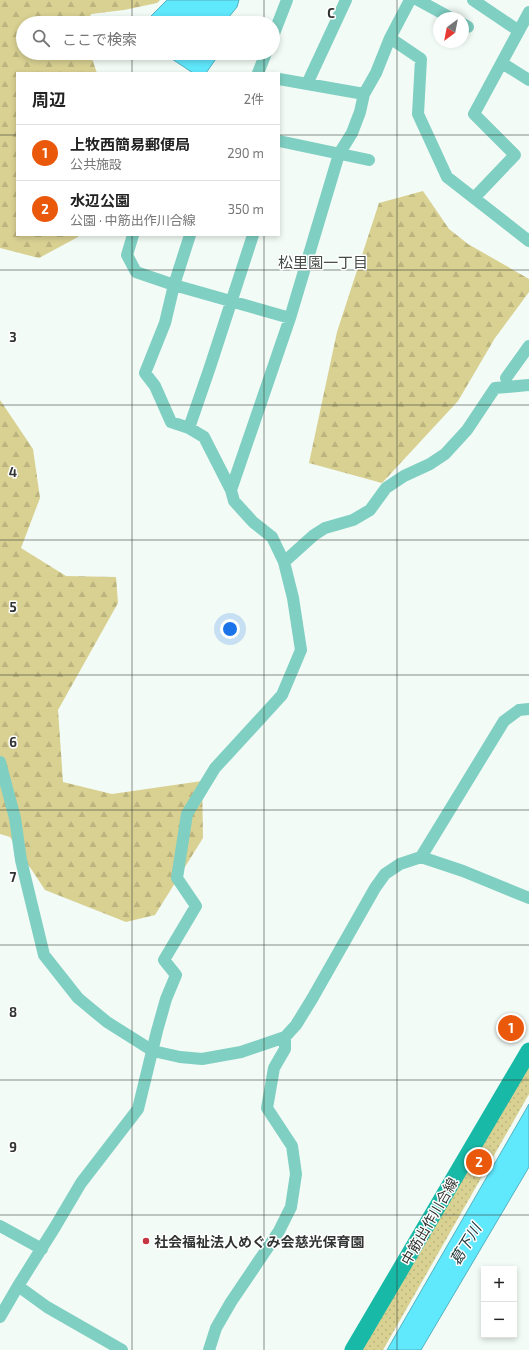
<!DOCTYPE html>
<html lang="ja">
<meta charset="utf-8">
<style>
body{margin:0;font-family:"Exo 2","Noto Sans JP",sans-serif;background:#f6f6f6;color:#222}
.controls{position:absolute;right:12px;bottom:12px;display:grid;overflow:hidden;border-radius:0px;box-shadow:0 2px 6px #0003}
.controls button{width:36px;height:36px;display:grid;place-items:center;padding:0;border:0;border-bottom:1px solid #e0e0e0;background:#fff;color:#222;font:20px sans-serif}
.compass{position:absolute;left:433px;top:12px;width:36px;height:36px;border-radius:50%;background:#fff;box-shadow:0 2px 6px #0003;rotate:212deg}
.you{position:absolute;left:230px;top:629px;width:14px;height:14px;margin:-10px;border:3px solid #fff;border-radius:50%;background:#1a73e8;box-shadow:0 0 0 6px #1a73e833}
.badge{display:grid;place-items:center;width:26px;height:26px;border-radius:50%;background:#ea580c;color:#fff;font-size:13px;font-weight:700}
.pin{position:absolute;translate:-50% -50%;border:2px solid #fff;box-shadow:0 1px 4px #0006}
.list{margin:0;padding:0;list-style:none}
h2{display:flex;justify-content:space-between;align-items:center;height:52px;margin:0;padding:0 16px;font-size:17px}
h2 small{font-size:13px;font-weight:400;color:#767676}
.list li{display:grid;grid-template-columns:26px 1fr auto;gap:12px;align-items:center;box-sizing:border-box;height:56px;padding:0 16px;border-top:1px solid #e0e0e0}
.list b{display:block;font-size:15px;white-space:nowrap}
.list p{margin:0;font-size:13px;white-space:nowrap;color:#767676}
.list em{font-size:13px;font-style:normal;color:#767676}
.icon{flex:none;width:22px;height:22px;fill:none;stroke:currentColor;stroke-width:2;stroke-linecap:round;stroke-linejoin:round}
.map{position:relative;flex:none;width:529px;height:1350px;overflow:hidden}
.search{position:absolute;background:#fff;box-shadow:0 2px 6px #0003;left:16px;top:16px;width:264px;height:44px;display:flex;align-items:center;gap:10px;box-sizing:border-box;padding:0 14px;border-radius:22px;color:#767676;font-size:15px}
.panel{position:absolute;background:#fff;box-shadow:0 2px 6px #0003;left:16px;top:72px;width:264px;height:164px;border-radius:0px}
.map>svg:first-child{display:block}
</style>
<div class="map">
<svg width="529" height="1350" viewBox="0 0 529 1350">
<defs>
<pattern id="green-dots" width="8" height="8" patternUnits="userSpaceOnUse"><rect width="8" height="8" fill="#d9d192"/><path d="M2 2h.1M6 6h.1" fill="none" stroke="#bbb47e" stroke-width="1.8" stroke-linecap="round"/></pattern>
<pattern id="forest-firs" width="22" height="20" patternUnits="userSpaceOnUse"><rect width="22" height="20" fill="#d9d192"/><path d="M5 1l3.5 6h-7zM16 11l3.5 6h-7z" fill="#bbb47e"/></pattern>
</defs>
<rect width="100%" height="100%" fill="#f2fbf5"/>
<!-- green -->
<path fill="url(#green-dots)" d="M529,1058V1094L383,1350H358Z"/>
<!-- forest -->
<path fill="url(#forest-firs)" d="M0,0H160L157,3L124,10L91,14L88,23H23V53H90L97,73H17V235H78V237L39,258L0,248Z
M423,191L449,229L468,244L529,279V292L495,338L458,401L382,483L309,463L337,332L379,203Z
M0,400L33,449L40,498L21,548L66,576L116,577L118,603L58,710L63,782L112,794L202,781L203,838L155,915L126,922L45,890L10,837L0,834Z"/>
<!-- water -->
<path fill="#60e8fd" stroke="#52b2c0" d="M167,0H239L237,7L224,23H145L146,21Z
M166,53H220L206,73H193L172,59Z
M529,1104V1167L421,1350H387Z"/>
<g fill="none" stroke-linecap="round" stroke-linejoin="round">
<!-- minor -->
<path stroke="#7fcfc2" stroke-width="12" d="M418,0L451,18
M473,0L519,31
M463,24L468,27
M273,36L287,0
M390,38L421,59L418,114L447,177L529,241
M502,63L529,80
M258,73L266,53
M279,79L364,94
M307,84L346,0
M279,141L369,160
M474,198L515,155L474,114L529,12
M133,235L127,255L136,272L174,285L290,318
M506,378L529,346
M189,428L210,367L253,235
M231,490L290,318L339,154L352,133L360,112L364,94L376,73L390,38L410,0
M284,562L314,535L325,528L353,520L370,510L386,488L404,476L430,464L445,454L467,430L495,388L529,385
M0,762L15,818L21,860L44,955L78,998L107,1022L153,1051L180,1057L202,1059L241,1052L285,1037L296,1025L312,999L375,888L385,874L400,864L421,857L463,871L529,898
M421,857L504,721L519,710L529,709
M0,1226L42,1249
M18,1286L47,1307L122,1350
M0,1317L18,1286L55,1227L81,1183L138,1109L157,1031L166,999L176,975L164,960L196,906L177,878L187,814L215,768L282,695L301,650L293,598L284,562L272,537L253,522L234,501L231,490L204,437L189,428L171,422L155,386L145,373L165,323L174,285L190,235
M209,1350L216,1328L231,1302L279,1231L291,1207L296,1174L292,1146L267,1108L274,1068L285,1049V1037"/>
<!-- secondary -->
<path stroke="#19b9a7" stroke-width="17" d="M353,1350L529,1051"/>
</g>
<!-- grid -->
<path fill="none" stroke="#313432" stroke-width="1" stroke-opacity="0.55" d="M132,0V23M264,0V23M397,0V1350M132,53V73M264,53V73M0,135H17M279,135H529M132,235V1350M264,235V1350M0,270H529M0,405H529M0,540H529M0,675H529M0,810H529M0,945H529M0,1080H529M0,1215H529"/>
<!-- markers -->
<circle fill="#c63642" stroke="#fff" stroke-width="1.5" cx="146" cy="1241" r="4"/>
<g text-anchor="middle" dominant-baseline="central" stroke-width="3" stroke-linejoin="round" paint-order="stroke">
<!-- street labels -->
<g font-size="14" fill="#313432" stroke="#fff">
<text transform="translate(429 1221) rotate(-60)">中筋出作川合線</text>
</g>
<!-- poi labels -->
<g font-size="14" font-weight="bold" fill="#313432" stroke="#fff" text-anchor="start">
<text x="154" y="1241">社会福祉法人めぐみ会慈光保育園</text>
</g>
<!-- neighbourhood labels -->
<g font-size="15" fill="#434a46" stroke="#fff">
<text x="323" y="262">松里園一丁目</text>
</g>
<!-- water labels -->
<g font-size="15" font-style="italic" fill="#21383c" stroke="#fff">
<text transform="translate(465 1244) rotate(-59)">葛下川</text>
</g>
</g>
<g font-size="13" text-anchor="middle" font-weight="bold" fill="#313432" stroke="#fff" stroke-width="3" stroke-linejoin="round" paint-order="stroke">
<text x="331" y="18">C</text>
<text x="13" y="342">3</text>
<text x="13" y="477">4</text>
<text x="13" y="612">5</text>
<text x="13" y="747">6</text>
<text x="13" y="882">7</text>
<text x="13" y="1017">8</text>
<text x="13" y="1152">9</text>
</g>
</svg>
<div class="controls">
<button>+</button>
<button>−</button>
</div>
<svg class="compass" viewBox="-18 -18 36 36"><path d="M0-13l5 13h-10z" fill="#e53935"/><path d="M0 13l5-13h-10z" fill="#767676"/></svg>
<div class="you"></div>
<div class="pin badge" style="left:511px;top:1028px">1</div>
<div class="pin badge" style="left:479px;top:1162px">2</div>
<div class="search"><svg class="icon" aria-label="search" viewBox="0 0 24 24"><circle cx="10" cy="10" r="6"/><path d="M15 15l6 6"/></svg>ここで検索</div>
<section class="panel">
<h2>周辺<small>2件</small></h2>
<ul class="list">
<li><span class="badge">1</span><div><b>上牧西簡易郵便局</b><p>公共施設</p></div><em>290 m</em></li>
<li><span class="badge">2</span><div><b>水辺公園</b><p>公園 · 中筋出作川合線</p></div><em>350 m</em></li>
</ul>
</section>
</div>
